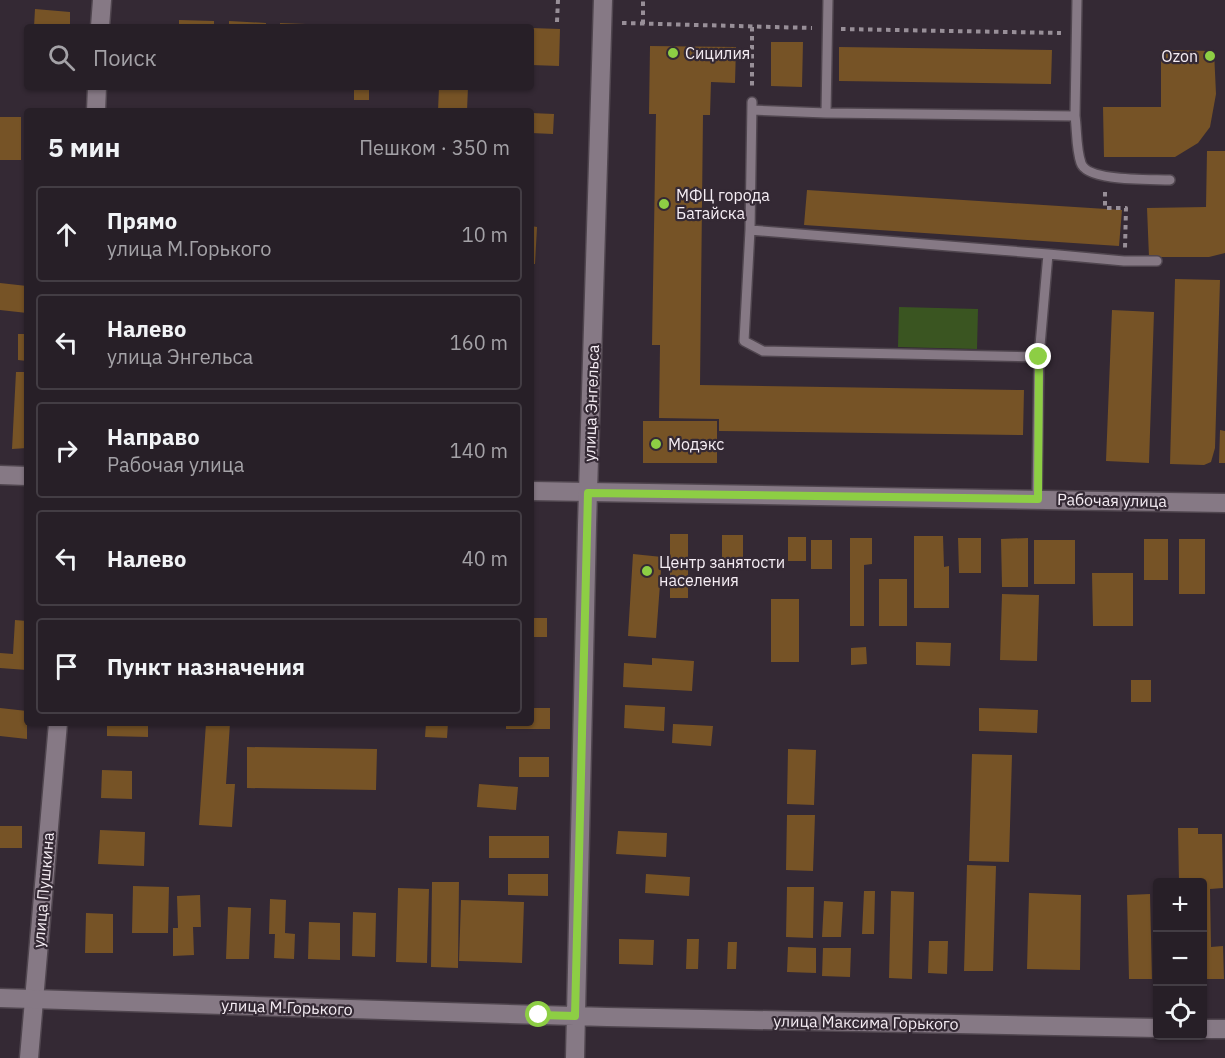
<!DOCTYPE html>
<html lang="ru">
<meta charset="utf-8">
<style>
body{margin:0;font-family:"IBM Plex Sans",sans-serif;background:#2f272f;color:#f1f3f6}
.controls{position:absolute;right:18px;bottom:18px;display:grid;overflow:hidden;border-radius:6px;box-shadow:0 2px 4px #0004}
.controls button{width:54px;height:54px;display:grid;place-items:center;padding:0;border:0;border-bottom:2px solid #433d44;background:#271f27;color:#f1f3f6;font:30px sans-serif}
.stop{position:absolute;width:18px;height:18px;margin:-14px;border:4px solid #8dce44;border-radius:50%;background:#fff}
.stop.end{background:#8dce44;border-color:#fff;box-shadow:0 2px 6px #0008}
.list{margin:0;padding:0;list-style:none}
h2{display:flex;justify-content:space-between;align-items:center;height:78px;margin:0;padding:0 24px;font-size:26px}
h2 small{font-size:20px;font-weight:400;color:#a4a2a7}
.list li{display:grid;grid-template-columns:39px 1fr auto;gap:18px;align-items:center;box-sizing:border-box;height:96px;margin:0 12px 12px;padding:0 12px;border:2px solid #433d44;border-radius:6px}
.list b{display:block;font-size:22px;white-space:nowrap}
.list p{margin:0;font-size:20px;white-space:nowrap;color:#a4a2a7}
.list em{font-size:20px;font-style:normal;color:#a4a2a7}
.icon{flex:none;width:33px;height:33px;fill:none;stroke:currentColor;stroke-width:2;stroke-linecap:round;stroke-linejoin:round}
.map{position:relative;flex:none;width:1225px;height:1058px;overflow:hidden}
.search{position:absolute;background:#271f27;box-shadow:0 2px 4px #0004;left:24px;top:24px;width:510px;height:66px;display:flex;align-items:center;gap:15px;box-sizing:border-box;padding:0 21px;border-radius:6px;color:#a4a2a7;font-size:22px}
.panel{position:absolute;background:#271f27;box-shadow:0 2px 4px #0004;left:24px;top:108px;width:510px;height:618px;border-radius:6px}
.map>svg:first-child{display:block}
</style>
<div class="map">
<svg width="1225" height="1058" viewBox="0 0 1225 1058">
<rect width="100%" height="100%" fill="#342934"/>
<!-- green -->
<path fill="#3a5521" d="M899,307L978,309L977,349L898,347Z"/>
<!-- building -->
<path fill="#765326" d="M35,9L70,12V27H34Z
M179,20L214,21V27H179Z
M229,21L266,23V27H229Z
M280,23L306,24V27H280Z
M531,28L560,29L559,66L531,65Z
M771,42H803L802,87L771,86Z
M650,46L736,47L735,83L711,82L710,115H703L700,385L1024,390L1023,435L719,431V419L659,418L660,345H652L656,114H649Z
M839,47L1052,50L1051,84L839,81Z
M1161,50L1214,51L1216,94L1210,127L1198,143L1175,157H1104L1103,107H1161Z
M354,87H369V100H354Z
M439,87H468L467,111H438Z
M531,113L554,114L553,134L531,133Z
M0,117H21V160H0Z
M1207,151H1225V253L1209,257H1149L1147,208L1206,207Z
M807,190L1122,210L1119,246L804,225Z
M531,226L537,227L535,264H531Z
M1175,279L1220,280L1215,448L1211,462L1204,465L1170,464Z
M0,283L27,286V313L0,310Z
M1112,310L1154,312L1149,463L1106,461Z
M18,334H27V361L18,360Z
M16,372H27V448L12,449Z
M643,421H717V463H643Z
M1220,430L1225,431V463H1219Z
M670,534H688V598H670Z
M722,535H743V562H722Z
M914,536H943L944,567L949,566V608H914Z
M788,537H806V561H788Z
M850,538H872V564L864,565V626H850Z
M958,538H981V573H959Z
M1028,538V587H1002L1001,539Z
M1144,539H1168V580H1144Z
M1179,539H1205V594H1179Z
M811,540H832V569H811Z
M1034,540H1075V584H1034Z
M633,554L662,557L656,638L628,636Z
M1092,573H1133V626H1093Z
M879,579H907V626H879Z
M1002,594L1039,595L1037,661L1000,660Z
M771,599H799V662H771Z
M531,618H547V637H531Z
M15,620L27,621V670L0,668V653L13,654Z
M916,642L951,643L950,666L916,665Z
M866,647L867,664L851,665V648Z
M652,658L694,661L692,691L623,687L624,663L652,665Z
M1131,680H1151V702H1131Z
M625,705L665,707L664,731L624,728Z
M0,708L27,711V739L0,736Z
M531,708H550V729H506V723H531Z
M979,708L1038,710L1037,733L979,731Z
M107,723H148V737L107,736Z
M206,723H230L226,784H235L232,827L199,825Z
M426,723H448L447,738L425,737Z
M673,724L713,726L711,746L672,743Z
M247,747L377,749L376,790L247,788Z
M788,749L816,750L814,805L787,804Z
M972,754L1012,755L1009,862L969,861Z
M519,757H549V777H519Z
M102,770L132,771V799L101,798Z
M479,784L518,787L516,810L477,807Z
M787,815H815L813,871L786,870Z
M0,826H22V848H0Z
M1178,828H1198V834H1222L1223,888L1210,889L1211,947L1223,946L1224,979H1202V882H1179Z
M100,830L145,832L144,866L98,864Z
M618,831L667,833L666,857L616,854Z
M489,836H549V858H489Z
M967,865L996,866L993,971H964Z
M508,874H548V896L508,895Z
M646,874L690,877L689,896L645,893Z
M432,882H459L458,968L431,967Z
M133,886L169,887L168,933H132Z
M787,887H814L813,938L786,937Z
M398,888L429,889L427,963L396,962Z
M864,891H875L874,934H862Z
M891,891L914,892L912,979L889,978Z
M1029,893L1081,895L1080,970L1027,969Z
M1150,894L1152,979H1129L1127,895Z
M200,895L201,927H193L194,955L173,956V928H178L177,896Z
M270,899L286,900L285,933L295,934L294,959L274,958L275,934H269Z
M461,900L524,902L522,963L459,961Z
M824,901L843,902L841,937H822Z
M228,907L251,908L249,959H226Z
M353,912L376,913L375,957L352,956Z
M86,913L113,914V953H85Z
M309,922L340,923V960L308,959Z
M619,939L654,940L653,965L619,964Z
M687,939H699L698,969H686Z
M929,941H948L947,974L928,973Z
M728,942H737L736,969H727Z
M788,947L816,948V973L787,972Z
M823,948H851L850,977L822,976Z"/>
<g fill="none" stroke-linecap="round" stroke-linejoin="round">
<!-- lane casing -->
<g stroke="#50464f" stroke-width="12">
<path id="lane" d="M828,0L826,113L1075,116L1077,0
M752,102L750,230L744,341L763,351L1039,357L1037,499
M752,110L826,113
M1075,116C1077,130 1076,149 1081,163C1087,182 1151,179 1170,180
M750,230L1048,254L1039,357
M1048,254L1124,261H1157"/>
</g>
<!-- street casing -->
<g stroke="#50464f" stroke-width="21">
<path id="street" d="M100,27L102,0
M96,111L97,87
M0,475L27,476
M531,491L1225,503
M29,1058L58,723"/>
</g>
<!-- secondary casing -->
<g stroke="#50464f" stroke-width="21">
<path id="secondary" d="M0,998L607,1017L1158,1028
M1202,1029H1225
M575,1058L587,525L603,0"/>
</g>
<!-- path -->
<path stroke="#988f98" stroke-width="4" stroke-dasharray="4.5 4.5" stroke-linecap="butt" d="M557,22L558,0
M622,23L812,28
M643,24V0
M752,27V89
M841,29L1061,33
M1105,192V208H1126L1125,248"/>
<!-- lane -->
<use href="#lane" stroke="#867985" stroke-width="9"/>
<!-- street -->
<use href="#street" stroke="#867985" stroke-width="18"/>
<!-- secondary -->
<use href="#secondary" stroke="#867985" stroke-width="18"/>
</g>
<g fill="none" stroke-linecap="round" stroke-linejoin="round">
<!-- route -->
<path stroke="#8dce44" stroke-width="8" d="M539,1015L575,1016L588,493L1038,499L1039,357"/>
</g>
<!-- markers -->
<g fill="#8dce44" stroke="#342934" stroke-width="2">
<circle cx="673" cy="53" r="6"/>
<circle cx="1210" cy="56" r="6"/>
<circle cx="664" cy="204" r="6"/>
<circle cx="656" cy="444" r="6"/>
<circle cx="647" cy="571" r="6"/>
</g>
<g text-anchor="middle" dominant-baseline="central" stroke-width="4.5" stroke-linejoin="round" paint-order="stroke">
<!-- poi labels -->
<g font-size="16" fill="#f5edf4" stroke="#342934" text-anchor="start">
<text x="685" y="53">Сицилия</text>
<text x="1198" y="56" text-anchor="end">Ozon</text>
<text x="676" y="195">МФЦ города<tspan x="676" dy="18">Батайска</tspan></text>
<text x="668" y="444">Модэкс</text>
<text x="659" y="562">Центр занятости<tspan x="659" dy="18">населения</tspan></text>
</g>
<!-- street labels -->
<g font-size="16" fill="#f5edf4" stroke="#342934">
<text transform="translate(591 403) rotate(-88)">улица Энгельса</text>
<text transform="translate(1112 500) rotate(1)">Рабочая улица</text>
<text transform="translate(43 890) rotate(-85)">улица Пушкина</text>
<text transform="translate(287 1007) rotate(2)">улица М.Горького</text>
<text transform="translate(866 1022) rotate(1)">улица Максима Горького</text>
</g>
</g>
</svg>
<div class="controls">
<button>+</button>
<button>−</button>
<button><svg class="icon" aria-label="locate" viewBox="0 0 24 24"><circle cx="12" cy="12" r="6"/><path d="M12 2v4M12 18v4M2 12h4M18 12h4"/></svg></button>
</div>
<div class="stop" style="left:539px;top:1015px"></div>
<div class="stop end" style="left:1039px;top:357px"></div>
<div class="search"><svg class="icon" aria-label="search" viewBox="0 0 24 24"><circle cx="10" cy="10" r="6"/><path d="M15 15l6 6"/></svg>Поиск</div>
<section class="panel">
<h2>5 мин<small>Пешком · 350 m</small></h2>
<ul class="list">
<li><svg class="icon" aria-label="ahead" viewBox="0 0 24 24"><path d="M12 20V5M6 11l6-6 6 6"/></svg><div><b>Прямо</b><p>улица М.Горького</p></div><em>10 m</em></li>
<li><svg class="icon" aria-label="left" viewBox="0 0 24 24"><path d="M17 20v-9H6M10 6l-5 5 5 5"/></svg><div><b>Налево</b><p>улица Энгельса</p></div><em>160 m</em></li>
<li><svg class="icon" aria-label="right" viewBox="0 0 24 24"><path d="M7 20v-9h11M14 6l5 5-5 5"/></svg><div><b>Направо</b><p>Рабочая улица</p></div><em>140 m</em></li>
<li><svg class="icon" aria-label="left" viewBox="0 0 24 24"><path d="M17 20v-9H6M10 6l-5 5 5 5"/></svg><div><b>Налево</b></div><em>40 m</em></li>
<li><svg class="icon" aria-label="arrive" viewBox="0 0 24 24"><path d="M6 21V4h12l-3 4 3 4H6"/></svg><div><b>Пункт назначения</b></div></li>
</ul>
</section>
</div>
